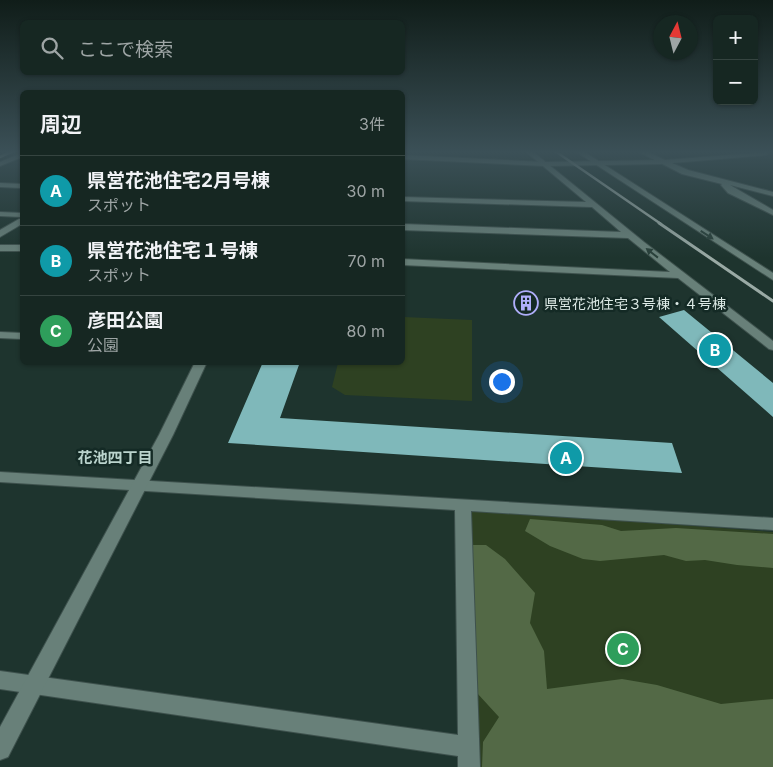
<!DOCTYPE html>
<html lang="ja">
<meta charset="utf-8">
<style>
body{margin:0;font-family:Inter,"Noto Sans JP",sans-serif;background:#23332f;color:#f1f3f6}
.controls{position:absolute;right:15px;top:15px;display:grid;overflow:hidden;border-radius:8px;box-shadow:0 1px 4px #0004}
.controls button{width:45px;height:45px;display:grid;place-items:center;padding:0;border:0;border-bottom:1px solid #354440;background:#162722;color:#f1f3f6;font:25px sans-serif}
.compass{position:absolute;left:653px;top:15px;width:45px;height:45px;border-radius:50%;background:#162722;box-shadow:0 1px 4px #0004;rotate:7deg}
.you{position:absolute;left:501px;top:381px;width:18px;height:18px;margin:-12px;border:4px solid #fff;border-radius:50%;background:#1a73e8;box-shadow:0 0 0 8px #1a73e833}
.badge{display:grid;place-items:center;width:32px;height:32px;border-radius:50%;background:#2563eb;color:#fff;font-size:16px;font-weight:700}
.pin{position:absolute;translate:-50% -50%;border:2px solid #fff;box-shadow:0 1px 5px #0006}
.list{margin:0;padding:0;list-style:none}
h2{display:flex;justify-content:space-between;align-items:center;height:65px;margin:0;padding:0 20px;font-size:21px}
h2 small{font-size:16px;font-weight:400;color:#9ea5a5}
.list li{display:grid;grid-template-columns:32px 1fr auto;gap:15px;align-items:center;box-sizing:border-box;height:70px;padding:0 20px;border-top:1px solid #354440}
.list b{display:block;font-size:19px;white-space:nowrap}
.list p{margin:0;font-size:16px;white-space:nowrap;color:#9ea5a5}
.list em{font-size:16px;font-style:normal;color:#9ea5a5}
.icon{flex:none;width:28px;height:28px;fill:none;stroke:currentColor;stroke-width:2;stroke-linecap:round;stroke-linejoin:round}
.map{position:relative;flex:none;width:773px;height:767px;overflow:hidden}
.search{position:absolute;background:#162722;box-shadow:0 1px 4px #0004;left:20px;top:20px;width:385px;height:55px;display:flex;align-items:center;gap:12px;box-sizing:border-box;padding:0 18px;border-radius:8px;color:#9ea5a5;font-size:19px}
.panel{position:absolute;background:#162722;box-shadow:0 1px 4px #0004;left:20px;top:90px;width:385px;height:275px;border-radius:8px}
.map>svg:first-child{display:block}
</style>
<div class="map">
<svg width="773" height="767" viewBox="0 0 773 767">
<rect width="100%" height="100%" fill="#1e342e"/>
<!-- green -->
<path fill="#2e4122" d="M403,317L472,320V401L345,395L332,387L338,363L402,362Z
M467,509L773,532V767H478Z"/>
<!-- forest -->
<path fill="#536946" d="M530,519L602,525L621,531L676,528L773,534V568L737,565L705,560L686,561L664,555L600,561L583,559L550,546L525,531Z
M468,545H486L505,559L535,593L530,623L544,651L547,689L622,679L657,685L721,704L773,699V767H482L483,742L499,717L477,693Z"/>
<!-- building -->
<path fill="#7fb8ba" d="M684,310L773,383V417L659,317Z
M263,362H300L280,418L672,443L682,473L228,443Z"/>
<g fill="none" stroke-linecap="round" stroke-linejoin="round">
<!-- minor casing -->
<g stroke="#3e514d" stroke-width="2">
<path id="minor" d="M525,151H532L644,242L773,341V350L769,349L678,278L402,265V259L670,272L628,238L402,230V224L621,232L592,207L402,201V197L586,202Z
M575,151H583L773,273V280Z
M637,151H646L665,160L768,152V154L766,155L672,163L688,170L773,192V196L730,185L773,210V215L728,193L721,185L722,184L682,174Z
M22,153V157L0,166V162Z
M0,183L22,184V188L0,187Z
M0,212L22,213V217L0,216Z
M19,219H22V224L0,237V230Z
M0,245H22V251H0Z
M0,332L22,333V339L0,338Z
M0,472L773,518V530L471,511L480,767H458V756L0,689V671L458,735L455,510L0,482Z"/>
</g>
<!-- tertiary casing -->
<g stroke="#3e514d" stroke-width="2">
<path id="tertiary" d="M402,155L545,162L661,160L664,162L661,164L545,166L402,159Z
M195,362H207L173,435L8,757L0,760V727L159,435Z"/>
</g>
<!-- minor -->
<use href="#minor" fill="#688079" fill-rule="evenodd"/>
<!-- tertiary -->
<use href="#tertiary" fill="#688079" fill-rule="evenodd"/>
<!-- rail-far1 -->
<path stroke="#9aaaa5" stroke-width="2.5" d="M555,151L661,224
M0,157L13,151"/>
<!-- rail -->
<path stroke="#9aaaa5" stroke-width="3" d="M659,223L773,301"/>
</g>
<!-- one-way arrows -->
<defs><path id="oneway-solid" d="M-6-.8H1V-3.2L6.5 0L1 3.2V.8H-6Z" transform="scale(1.25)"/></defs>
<g fill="#29403a">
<use href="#oneway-solid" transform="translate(707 235) rotate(33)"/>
<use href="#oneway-solid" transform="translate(652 253) rotate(-142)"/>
</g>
<!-- sky -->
<linearGradient id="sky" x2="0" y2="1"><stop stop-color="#101d19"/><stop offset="0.59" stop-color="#3b5057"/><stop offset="1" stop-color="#3b5057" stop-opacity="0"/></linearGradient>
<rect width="773" height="258" fill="url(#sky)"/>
<!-- icons -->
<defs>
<g id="building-ring" transform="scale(1.25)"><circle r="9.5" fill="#142a25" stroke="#afaefa" stroke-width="1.5"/><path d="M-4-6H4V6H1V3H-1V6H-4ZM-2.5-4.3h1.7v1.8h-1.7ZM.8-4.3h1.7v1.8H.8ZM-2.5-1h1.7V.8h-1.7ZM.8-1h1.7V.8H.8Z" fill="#afaefa"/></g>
</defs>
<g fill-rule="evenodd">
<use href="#building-ring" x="526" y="303"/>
</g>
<g text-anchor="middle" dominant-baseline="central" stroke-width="5" stroke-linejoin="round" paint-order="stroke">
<!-- poi labels -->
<g font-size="14" fill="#ddeae6" stroke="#142a25" text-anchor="start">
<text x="544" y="303">県営花池住宅３号棟・４号棟</text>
</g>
<!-- neighbourhood labels -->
<g font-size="15" font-weight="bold" fill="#bbd4cd" stroke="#142a25">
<text x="115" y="457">花池四丁目</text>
</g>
</g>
</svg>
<div class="controls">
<button>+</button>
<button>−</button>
</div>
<svg class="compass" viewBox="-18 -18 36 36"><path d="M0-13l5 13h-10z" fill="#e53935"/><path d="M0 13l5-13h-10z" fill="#9ea5a5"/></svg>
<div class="you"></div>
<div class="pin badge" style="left:566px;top:458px;background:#0f9aa8">A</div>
<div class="pin badge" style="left:715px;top:350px;background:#0f9aa8">B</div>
<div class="pin badge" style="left:623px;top:649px;background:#2e9e5b">C</div>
<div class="search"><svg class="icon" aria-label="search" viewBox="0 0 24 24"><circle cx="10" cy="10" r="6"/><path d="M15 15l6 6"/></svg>ここで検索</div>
<section class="panel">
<h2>周辺<small>3件</small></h2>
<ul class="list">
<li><span class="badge" style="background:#0f9aa8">A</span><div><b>県営花池住宅2月号棟</b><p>スポット</p></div><em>30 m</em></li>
<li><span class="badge" style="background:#0f9aa8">B</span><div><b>県営花池住宅１号棟</b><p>スポット</p></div><em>70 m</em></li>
<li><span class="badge" style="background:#2e9e5b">C</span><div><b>彦田公園</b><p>公園</p></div><em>80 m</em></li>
</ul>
</section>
</div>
